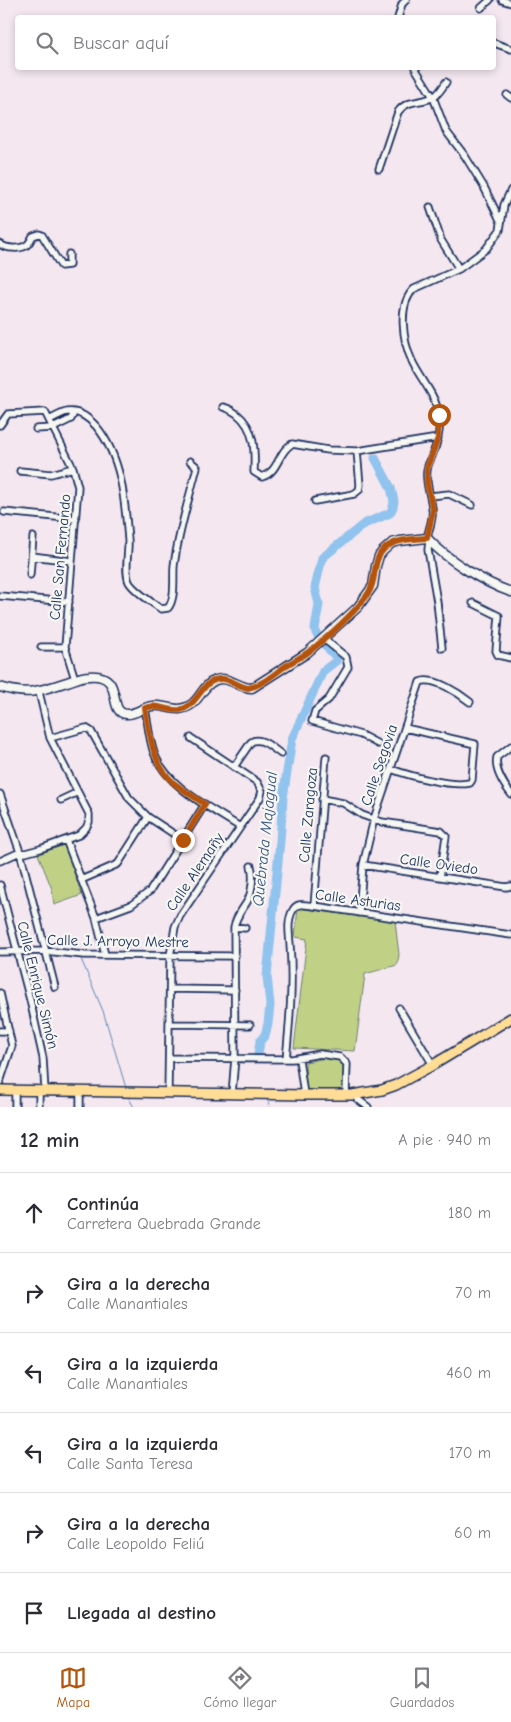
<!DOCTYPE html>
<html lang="es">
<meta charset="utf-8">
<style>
body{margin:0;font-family:"Comic Neue",sans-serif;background:#f7f7f7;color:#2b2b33}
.stop{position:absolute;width:15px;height:15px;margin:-11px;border:4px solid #b45309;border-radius:50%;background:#fff}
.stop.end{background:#b45309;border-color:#fff;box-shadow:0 1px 5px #0008}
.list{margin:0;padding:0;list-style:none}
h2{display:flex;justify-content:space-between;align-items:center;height:65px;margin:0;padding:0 20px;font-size:21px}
h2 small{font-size:16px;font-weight:400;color:#7c7c81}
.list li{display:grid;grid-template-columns:32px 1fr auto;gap:15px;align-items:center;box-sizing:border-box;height:80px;padding:0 20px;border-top:1px solid #e1e1e2}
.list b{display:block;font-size:19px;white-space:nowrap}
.list p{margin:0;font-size:16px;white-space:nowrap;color:#7c7c81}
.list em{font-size:16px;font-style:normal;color:#7c7c81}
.icon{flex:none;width:28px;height:28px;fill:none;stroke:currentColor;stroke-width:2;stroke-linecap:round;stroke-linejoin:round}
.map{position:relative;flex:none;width:511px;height:1107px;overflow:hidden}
.search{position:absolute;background:#fff;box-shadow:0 2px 8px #0003;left:15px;right:15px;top:15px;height:55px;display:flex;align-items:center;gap:12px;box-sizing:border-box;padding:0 18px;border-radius:5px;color:#7c7c81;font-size:19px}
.sheet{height:545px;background:#fff}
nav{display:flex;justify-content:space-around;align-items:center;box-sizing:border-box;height:70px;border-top:1px solid #e1e1e2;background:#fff;font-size:14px;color:#7c7c81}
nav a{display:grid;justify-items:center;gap:2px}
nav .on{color:#b45309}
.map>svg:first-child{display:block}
</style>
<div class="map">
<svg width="511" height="1107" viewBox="0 0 511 1107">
<rect width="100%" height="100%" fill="#f4e7f0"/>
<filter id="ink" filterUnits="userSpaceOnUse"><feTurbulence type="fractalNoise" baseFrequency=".02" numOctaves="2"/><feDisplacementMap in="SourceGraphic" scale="10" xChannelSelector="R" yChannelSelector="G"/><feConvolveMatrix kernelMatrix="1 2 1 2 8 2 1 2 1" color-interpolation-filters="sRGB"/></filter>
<g filter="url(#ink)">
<!-- green -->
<path fill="#c0d186" stroke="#6e8072" d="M64,845L82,895L54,905L52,889L38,854Z
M298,908L395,921L399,955L397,965L365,974L355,1051L294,1048L307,939L295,937Z
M332,1057L340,1059L345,1064L344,1092H306L305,1062Z"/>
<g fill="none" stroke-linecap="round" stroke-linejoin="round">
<!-- stream -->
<path stroke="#6188b4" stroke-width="1" d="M81,959L103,1011L126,1088
M128,1097L134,1107
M267,1099L270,1107"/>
<!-- river -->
<path stroke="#90c3ed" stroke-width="9" d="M319,638L316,633L315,629L319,604L315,588L322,558L364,524L390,513L393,507L394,501L391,488L375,458
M258,1055L260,1041L265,1035L268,1024L270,1005L267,976L280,841L283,798L292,739L323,671L336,661L337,658L323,643"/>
<!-- street casing -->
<g stroke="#1b2f5e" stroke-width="9">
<path id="street" d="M502,0L511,3
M481,8L490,0
M398,18L402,4L406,0
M494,43L511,49
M415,68L433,97L446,131L465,156L484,187L501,222
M507,95L511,98
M379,169L398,112C407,98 424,104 435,96C440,92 443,87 446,82
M430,207L441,240L459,269
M0,244C6,249 22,250 28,244C30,242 31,239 33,236L39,234L42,235L61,266L69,265V254
M223,407C229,408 232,411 237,414C255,428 255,451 254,472L262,477C279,472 278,451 292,444L328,450L357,451L438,438
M49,420C54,418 61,413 67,412C79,410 88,417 96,426C122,457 125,501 128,540C129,552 124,570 129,582C134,591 153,603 161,609L168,608C176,598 173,578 174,566C178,533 189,499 197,467L190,461
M0,425L8,414L45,412L53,428L71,419L74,413
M36,429L53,428L73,468L78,487L65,647L75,679
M20,471L51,474L73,468
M430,496L449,494L472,505
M315,501L354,494L359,490L360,485L357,451
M4,512L76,519
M427,538C429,528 434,518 432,508C431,496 425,483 427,471C427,466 430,461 432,456C437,444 441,430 439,416C436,395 421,380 412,361C403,342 397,305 414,289L459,269L486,249L500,230L504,205L511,190
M429,540L428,550L437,602L442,648
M32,556L72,561
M30,575L33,537
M0,596L69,602
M473,603L499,616L496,651L498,655L511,658
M324,639L346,657L348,667L329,699L315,711L312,721L361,735L378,744
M41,647H65
M145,708C148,723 149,739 154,753C167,787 211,808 240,827
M50,738L86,728L91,731L129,798L148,817L183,840
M511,746L497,757C494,769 504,785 511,794
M234,767L251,742C261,736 272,748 281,754
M391,769C410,776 451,787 470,783L472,780L475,744L405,728
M0,794L20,852L55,987
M322,799L343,803L362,815L382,822L441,831L446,836L440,877
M61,800L76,793
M66,840L96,918L105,955
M0,861L20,852L25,853L40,849L79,835L86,828L89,822V814L50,738L39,692
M363,865L506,887L511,886
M81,880L118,864L148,817
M0,885L30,1000L43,1058L45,1091
M314,906L326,757
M359,913L363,865L374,819L420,682C434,676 460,694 470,702
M96,918L131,905L150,891L205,804
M234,927L245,928
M0,952L45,951L84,955L235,956
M170,989L235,990
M0,993L12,1046L0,1082
M399,1008L433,1065
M170,1024L250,1025
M0,1031H9
M169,1058L292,1059L320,1054L340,1057L347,1064L346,1095
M286,1059C290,1020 293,983 290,944C289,933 287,920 293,910C297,902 306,905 314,906L511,935
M299,1059L304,1095
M168,1093L170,956L175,927L180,916L260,798L262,791L257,782L191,738
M232,1094L235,1058L234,927C236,916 242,910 247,902C252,893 254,876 251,866
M352,1095L368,1107
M15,1107V1090
M39,1107V1091
M80,1107V1091"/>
</g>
<!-- secondary casing -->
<g stroke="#1b2f5e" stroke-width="11">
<path id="secondary" d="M0,687C28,696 40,691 67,682C74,680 81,676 89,676C126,673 106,712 126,714C135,715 143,707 152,706C166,704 178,715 192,704C201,697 204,684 216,680C228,675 240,689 252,688L307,653L358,607L373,586L376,566L379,556L383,551L392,543L400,541L427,538C446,559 484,583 511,592"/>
</g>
<!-- primary casing -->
<g stroke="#1b2f5e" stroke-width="12">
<path id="primary" d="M0,1090L304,1095H352L382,1090L396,1085L433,1065L511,1018"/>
</g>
<!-- street -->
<use href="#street" stroke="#f6f6f2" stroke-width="5.5"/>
<!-- secondary -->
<use href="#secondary" stroke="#f6f6f2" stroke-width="8"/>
<!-- primary -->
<use href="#primary" stroke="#ffdd96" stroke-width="9"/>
</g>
</g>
<g fill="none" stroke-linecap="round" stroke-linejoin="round" filter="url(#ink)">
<!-- route -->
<path stroke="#b45309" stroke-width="6" d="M183,840L205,804C195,798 185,791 175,784C152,765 150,735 145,708C157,703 168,712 180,710C198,706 201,681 219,679C228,677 239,687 248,688C261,686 274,674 284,667C291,662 300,658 307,653C324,641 359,609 369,592C377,579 372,560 384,549C396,539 412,539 427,538L433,510L427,483V468L438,438L439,415"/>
</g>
<g text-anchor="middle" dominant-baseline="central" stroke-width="4.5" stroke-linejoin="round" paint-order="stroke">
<!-- street labels -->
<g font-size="15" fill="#1b2f5e" stroke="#f6f6f2">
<text transform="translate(60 557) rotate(-85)">Calle San Fernando</text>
<text transform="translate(379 765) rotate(-71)">Calle Segovia</text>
<text transform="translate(308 815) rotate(-85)">Calle Zaragoza</text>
<text transform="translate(439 864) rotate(8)">Calle Oviedo</text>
<text transform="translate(195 872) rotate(-56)">Calle Alemañy</text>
<text transform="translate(358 900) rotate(8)">Calle Asturias</text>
<text transform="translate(118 941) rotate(1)">Calle J. Arroyo Mestre</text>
<text transform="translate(38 985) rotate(76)">Calle Enrique Simón</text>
</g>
<!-- water labels -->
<g font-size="16" font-style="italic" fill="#385482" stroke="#f6f6f2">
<text transform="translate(265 839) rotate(-84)">Quebrada Majagual</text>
</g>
</g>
</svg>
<div class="stop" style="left:439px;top:415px"></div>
<div class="stop end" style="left:183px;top:840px"></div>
<div class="search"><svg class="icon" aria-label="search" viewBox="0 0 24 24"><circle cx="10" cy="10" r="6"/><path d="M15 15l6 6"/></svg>Buscar aquí</div>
</div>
<section class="sheet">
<h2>12 min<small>A pie · 940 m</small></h2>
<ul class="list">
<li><svg class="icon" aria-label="ahead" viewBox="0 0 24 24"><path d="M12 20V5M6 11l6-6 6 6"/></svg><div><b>Continúa</b><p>Carretera Quebrada Grande</p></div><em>180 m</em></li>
<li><svg class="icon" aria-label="right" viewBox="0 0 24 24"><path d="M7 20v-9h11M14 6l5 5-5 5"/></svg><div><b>Gira a la derecha</b><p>Calle Manantiales</p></div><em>70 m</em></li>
<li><svg class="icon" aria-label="left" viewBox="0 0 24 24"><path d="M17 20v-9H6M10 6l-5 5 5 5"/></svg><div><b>Gira a la izquierda</b><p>Calle Manantiales</p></div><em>460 m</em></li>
<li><svg class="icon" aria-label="left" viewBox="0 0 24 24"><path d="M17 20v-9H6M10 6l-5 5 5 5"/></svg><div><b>Gira a la izquierda</b><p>Calle Santa Teresa</p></div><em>170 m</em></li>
<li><svg class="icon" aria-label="right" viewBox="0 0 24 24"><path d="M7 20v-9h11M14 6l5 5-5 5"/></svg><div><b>Gira a la derecha</b><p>Calle Leopoldo Feliú</p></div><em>60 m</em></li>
<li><svg class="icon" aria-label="arrive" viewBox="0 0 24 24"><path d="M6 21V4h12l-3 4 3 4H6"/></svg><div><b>Llegada al destino</b></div></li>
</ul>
</section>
<nav>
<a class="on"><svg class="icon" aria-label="map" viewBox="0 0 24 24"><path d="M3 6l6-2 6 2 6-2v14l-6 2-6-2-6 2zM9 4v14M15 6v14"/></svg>Mapa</a>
<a><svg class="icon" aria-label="directions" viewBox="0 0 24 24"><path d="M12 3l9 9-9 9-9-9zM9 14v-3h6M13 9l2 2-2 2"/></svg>Cómo llegar</a>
<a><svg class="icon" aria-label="saved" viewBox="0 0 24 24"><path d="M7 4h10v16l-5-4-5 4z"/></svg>Guardados</a>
</nav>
